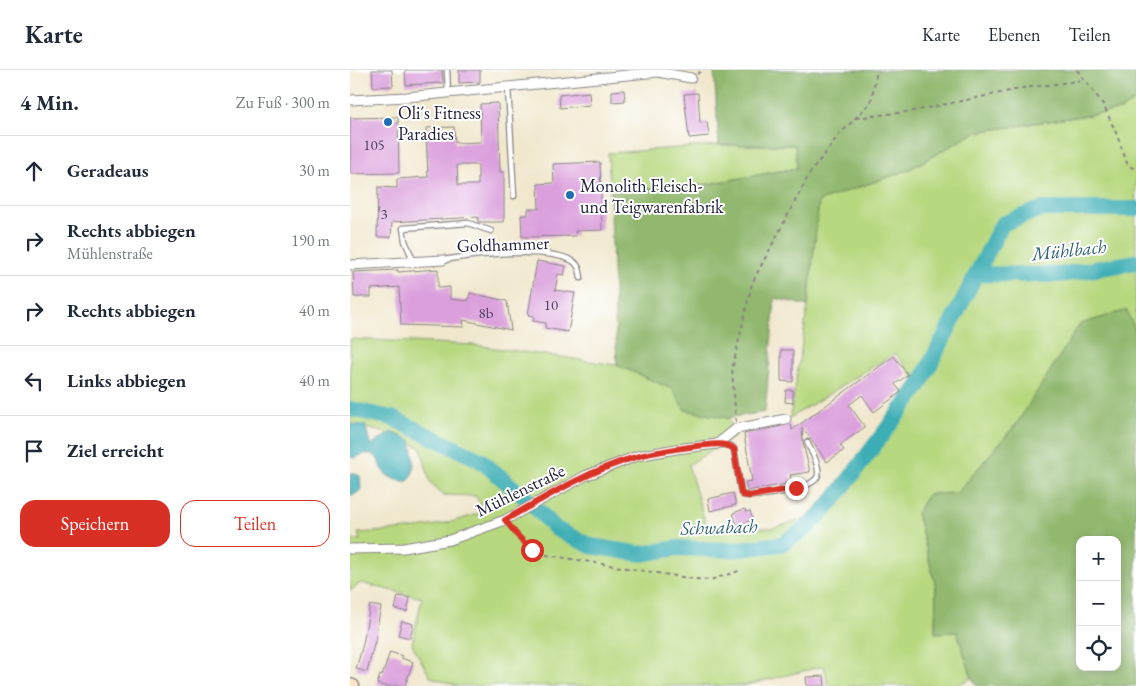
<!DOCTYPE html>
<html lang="de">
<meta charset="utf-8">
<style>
body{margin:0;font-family:"EB Garamond",serif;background:#f2f2f3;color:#1f2937}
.controls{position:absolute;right:15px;bottom:15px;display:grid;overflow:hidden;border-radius:10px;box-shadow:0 2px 12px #0003}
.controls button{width:45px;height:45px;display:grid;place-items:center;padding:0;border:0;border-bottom:1px solid #e0e1e3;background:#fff;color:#1f2937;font:25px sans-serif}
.stop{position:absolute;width:15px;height:15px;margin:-11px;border:4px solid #d93025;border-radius:50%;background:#fff}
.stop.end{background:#d93025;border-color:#fff;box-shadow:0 1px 5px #0008}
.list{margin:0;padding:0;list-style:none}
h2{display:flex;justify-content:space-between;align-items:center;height:65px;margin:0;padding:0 20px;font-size:21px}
h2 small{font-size:16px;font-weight:400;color:#747a83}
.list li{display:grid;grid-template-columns:32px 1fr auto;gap:15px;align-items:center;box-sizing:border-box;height:70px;padding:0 20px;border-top:1px solid #e0e1e3}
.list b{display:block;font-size:19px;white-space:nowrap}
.list p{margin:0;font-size:16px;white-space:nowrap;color:#747a83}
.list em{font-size:16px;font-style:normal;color:#747a83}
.actions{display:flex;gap:10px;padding:15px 20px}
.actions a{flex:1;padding:11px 0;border:1px solid #d93025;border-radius:15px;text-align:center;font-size:18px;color:#d93025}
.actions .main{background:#d93025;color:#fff}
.icon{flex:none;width:28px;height:28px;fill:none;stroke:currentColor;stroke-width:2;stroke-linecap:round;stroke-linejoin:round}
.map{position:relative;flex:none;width:786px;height:616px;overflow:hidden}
header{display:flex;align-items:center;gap:30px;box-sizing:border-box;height:70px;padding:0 25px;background:#fff;border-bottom:1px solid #e0e1e3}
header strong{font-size:24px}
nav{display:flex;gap:28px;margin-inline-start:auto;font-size:18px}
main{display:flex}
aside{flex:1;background:#fff}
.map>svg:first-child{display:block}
</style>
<header>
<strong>Karte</strong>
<nav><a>Karte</a><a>Ebenen</a><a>Teilen</a></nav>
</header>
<main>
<aside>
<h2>4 Min.<small>Zu Fuß · 300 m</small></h2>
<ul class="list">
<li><svg class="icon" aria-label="ahead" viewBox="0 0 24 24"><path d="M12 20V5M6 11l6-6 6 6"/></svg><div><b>Geradeaus</b></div><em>30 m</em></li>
<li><svg class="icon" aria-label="right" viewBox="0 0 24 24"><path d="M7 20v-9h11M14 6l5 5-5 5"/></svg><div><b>Rechts abbiegen</b><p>Mühlenstraße</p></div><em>190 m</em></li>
<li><svg class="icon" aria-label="right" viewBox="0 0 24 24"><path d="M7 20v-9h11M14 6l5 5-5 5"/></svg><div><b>Rechts abbiegen</b></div><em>40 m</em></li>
<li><svg class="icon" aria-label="left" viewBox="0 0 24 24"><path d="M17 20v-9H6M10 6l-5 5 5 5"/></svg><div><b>Links abbiegen</b></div><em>40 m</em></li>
<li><svg class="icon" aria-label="arrive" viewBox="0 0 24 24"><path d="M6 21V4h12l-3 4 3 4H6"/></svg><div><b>Ziel erreicht</b></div></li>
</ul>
<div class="actions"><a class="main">Speichern</a><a>Teilen</a></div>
</aside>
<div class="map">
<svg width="786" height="616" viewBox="0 0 786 616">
<rect width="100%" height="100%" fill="#fff"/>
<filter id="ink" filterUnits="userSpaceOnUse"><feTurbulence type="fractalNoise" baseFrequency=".02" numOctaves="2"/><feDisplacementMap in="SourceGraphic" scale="10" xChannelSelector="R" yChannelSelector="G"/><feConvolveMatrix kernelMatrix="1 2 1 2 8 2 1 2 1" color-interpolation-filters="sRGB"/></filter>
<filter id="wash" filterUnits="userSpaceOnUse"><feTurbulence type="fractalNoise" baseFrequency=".0096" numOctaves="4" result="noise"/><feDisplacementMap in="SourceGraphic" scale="20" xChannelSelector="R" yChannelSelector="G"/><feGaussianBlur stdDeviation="1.12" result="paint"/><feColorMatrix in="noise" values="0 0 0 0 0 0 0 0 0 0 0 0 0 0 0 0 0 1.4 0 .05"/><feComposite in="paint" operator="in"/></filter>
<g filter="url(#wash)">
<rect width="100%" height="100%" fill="#f0e7cc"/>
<!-- green -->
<path fill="#b7d87f" stroke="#6c7d5d" d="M786,29V262L776,240L667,353L607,423L578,424L567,443L586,517L585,562H607L622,608L604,616H478L474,596L393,616H107L80,607L62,574L72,528L11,513L0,521V470H10L8,463C50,460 95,458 134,441L126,426L94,425L80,412L71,378L44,365L0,354V269L124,275L267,295L322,319L335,340L378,348L387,365L338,395L357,458H423L464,446L566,310L545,283L440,348L458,236L469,131L558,100L626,62L771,40Z
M369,75H445L447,98L352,115L260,122L258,83Z"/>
<!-- forest -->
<path fill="#91b86e" stroke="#5a6d54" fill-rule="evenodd" d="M364,0H786V29L771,40L626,62L558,100L469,131L458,236L425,228L415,342L377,348L335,340L322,319L267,295L260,122L352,115L447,98L445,75H369Z
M777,240L786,262V616H627L622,608L607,562L585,563L586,517L567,443L578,424L607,423L667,353L730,254ZM730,470H767V597H730Z"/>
<!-- water -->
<path fill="#3daeb5" stroke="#306878" d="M0,354L15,355L21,375L41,362L61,370C63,383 68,400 58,411C49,412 38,408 33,401C30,398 30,394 28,390C24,380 12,384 5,388L0,387Z
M0,403H5L10,406L11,420L4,425H0Z"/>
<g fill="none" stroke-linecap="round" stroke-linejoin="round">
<!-- river -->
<path stroke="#3daeb5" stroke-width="16" d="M627,204L709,205L786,192
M0,339L42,348L130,390L178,430L206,459L241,476L291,484L327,478L381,480L431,474L457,458L485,428L569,316L652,154L691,139H786"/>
</g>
<g id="blocks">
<!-- building -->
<path fill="#da9fdc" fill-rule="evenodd" d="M22,0H42L43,16L23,17Z
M55,0H92L93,13L56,15Z
M109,0H130V12L109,13Z
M274,20L275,31L262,32V21Z
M239,22L240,35L210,38L209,25Z
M348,23L350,53L357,52L359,66L339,68L334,24Z
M148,33L150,102H154V152H128V147L42,152L41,167H27L28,117L47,118V109L78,107L76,58L104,57L105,73L131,72L130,34ZM107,95H128V115H108Z
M48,47L49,103L0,104V48Z
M250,92L252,160L225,161L226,166L172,167L171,145H178V139H189L188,114L204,113L203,94Z
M187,191L216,196L214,205L208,204L205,220L225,223L218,262L195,258L196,253L183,251L184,246L178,245Z
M88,199V218L100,217V229L118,231L120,223L157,231L161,260L113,250L114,257L51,255L49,217L21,219V227H4L3,202L48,200V202Z
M431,280H443V312L431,311Z
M544,286L558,305L545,314L551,322L524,342L512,325L499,335L515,357L490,375L494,380L477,392L452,357L453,373L460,402L440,405L442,413L397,421L395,412L402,411L394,364L441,354L442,360Z
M436,320H443V333L435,332Z
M383,423L386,435L360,441L358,429Z
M395,439L396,442L400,441L403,450L387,455L383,443Z
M48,526L60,528L57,542L45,539Z
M20,535L31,537L26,562L27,563L17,602L6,599L13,574Z
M52,551L63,554L60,568L48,565Z
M40,582L52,586L51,588L63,592L55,616H34L27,614L30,605L32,606Z
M474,606L475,616H457L456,607Z"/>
</g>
</g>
<g filter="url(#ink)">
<use href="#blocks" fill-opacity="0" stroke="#898484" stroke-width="1"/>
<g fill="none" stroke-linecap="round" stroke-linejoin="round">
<!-- service casing -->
<g stroke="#898484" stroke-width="7">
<path id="service" d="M97,0L98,23
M158,17L164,126
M93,190C124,185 196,176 223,191C229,195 230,201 231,208
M64,192L55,171L53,158L118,153L141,161
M368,374L381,376L384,379L391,423L393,425L400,426C413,425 465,420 468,405C470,395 461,381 457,372"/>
</g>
<!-- minor casing -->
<g stroke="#898484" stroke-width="11">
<path id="minor" d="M0,30L57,27L308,2L341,8
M0,195L93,190
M0,479L54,478L100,470L155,450L235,406L287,386L326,379L367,374L386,359L436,349"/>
</g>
<!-- secondary casing -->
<g stroke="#898484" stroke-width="15">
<path id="secondary" d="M0,615L3,616"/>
</g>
<!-- path -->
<path stroke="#898484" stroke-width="2" stroke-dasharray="4 4" stroke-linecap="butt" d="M727,0L753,34L767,65L778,96L786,99
M347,4L352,0
M506,48L563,41L674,18L735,10
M386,352L382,300L402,213L460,103L488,66L521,32L527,0
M159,456L167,465L182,480L191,484L344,509L360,510L392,500"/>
<!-- service -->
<use href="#service" stroke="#fff" stroke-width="4.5"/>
<!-- minor -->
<use href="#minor" stroke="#fff" stroke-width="9"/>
<!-- secondary -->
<use href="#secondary" stroke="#fde5c5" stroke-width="12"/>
</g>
</g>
<g fill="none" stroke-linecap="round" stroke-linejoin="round" filter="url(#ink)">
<!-- route -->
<path stroke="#d93025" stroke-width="6" d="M182,480L167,465L155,450C197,426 240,400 286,387C306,381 327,379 347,376C358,375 375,371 384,379L391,423L393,425L400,426L446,418"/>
</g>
<!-- markers -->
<g fill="#1f6fb2" stroke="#fff" stroke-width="2">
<circle cx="38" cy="52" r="5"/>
<circle cx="220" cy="125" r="5"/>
</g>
<g text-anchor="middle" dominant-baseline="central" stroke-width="4" stroke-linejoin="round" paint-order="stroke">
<!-- number labels -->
<g font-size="15" fill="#504163">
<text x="24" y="74">105</text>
<text x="34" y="143">3</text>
<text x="201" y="234">10</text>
<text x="136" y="242">8b</text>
</g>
<!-- poi labels -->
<g font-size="18" fill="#22223b" stroke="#fff" text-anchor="start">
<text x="48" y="42">Oli´s Fitness<tspan x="48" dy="21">Paradies</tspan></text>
<text x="230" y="115">Monolith Fleisch-<tspan x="230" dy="21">und Teigwarenfabrik</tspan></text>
</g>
<!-- street labels -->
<g font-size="18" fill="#22223b" stroke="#fff">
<text transform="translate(153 174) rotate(-2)">Goldhammer</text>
<text transform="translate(170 420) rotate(-26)">Mühlenstraße</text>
</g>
<!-- water labels -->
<g font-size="19" font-style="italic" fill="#2e6172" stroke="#fff">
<text transform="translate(719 180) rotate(-6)">Mühlbach</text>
<text transform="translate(369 457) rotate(-2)">Schwabach</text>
</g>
</g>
</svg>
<div class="controls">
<button>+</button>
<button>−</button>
<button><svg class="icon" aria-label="locate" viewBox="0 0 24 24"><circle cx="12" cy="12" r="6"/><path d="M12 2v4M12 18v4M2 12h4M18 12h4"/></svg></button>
</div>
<div class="stop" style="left:182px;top:480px"></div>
<div class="stop end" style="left:446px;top:418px"></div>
</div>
</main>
